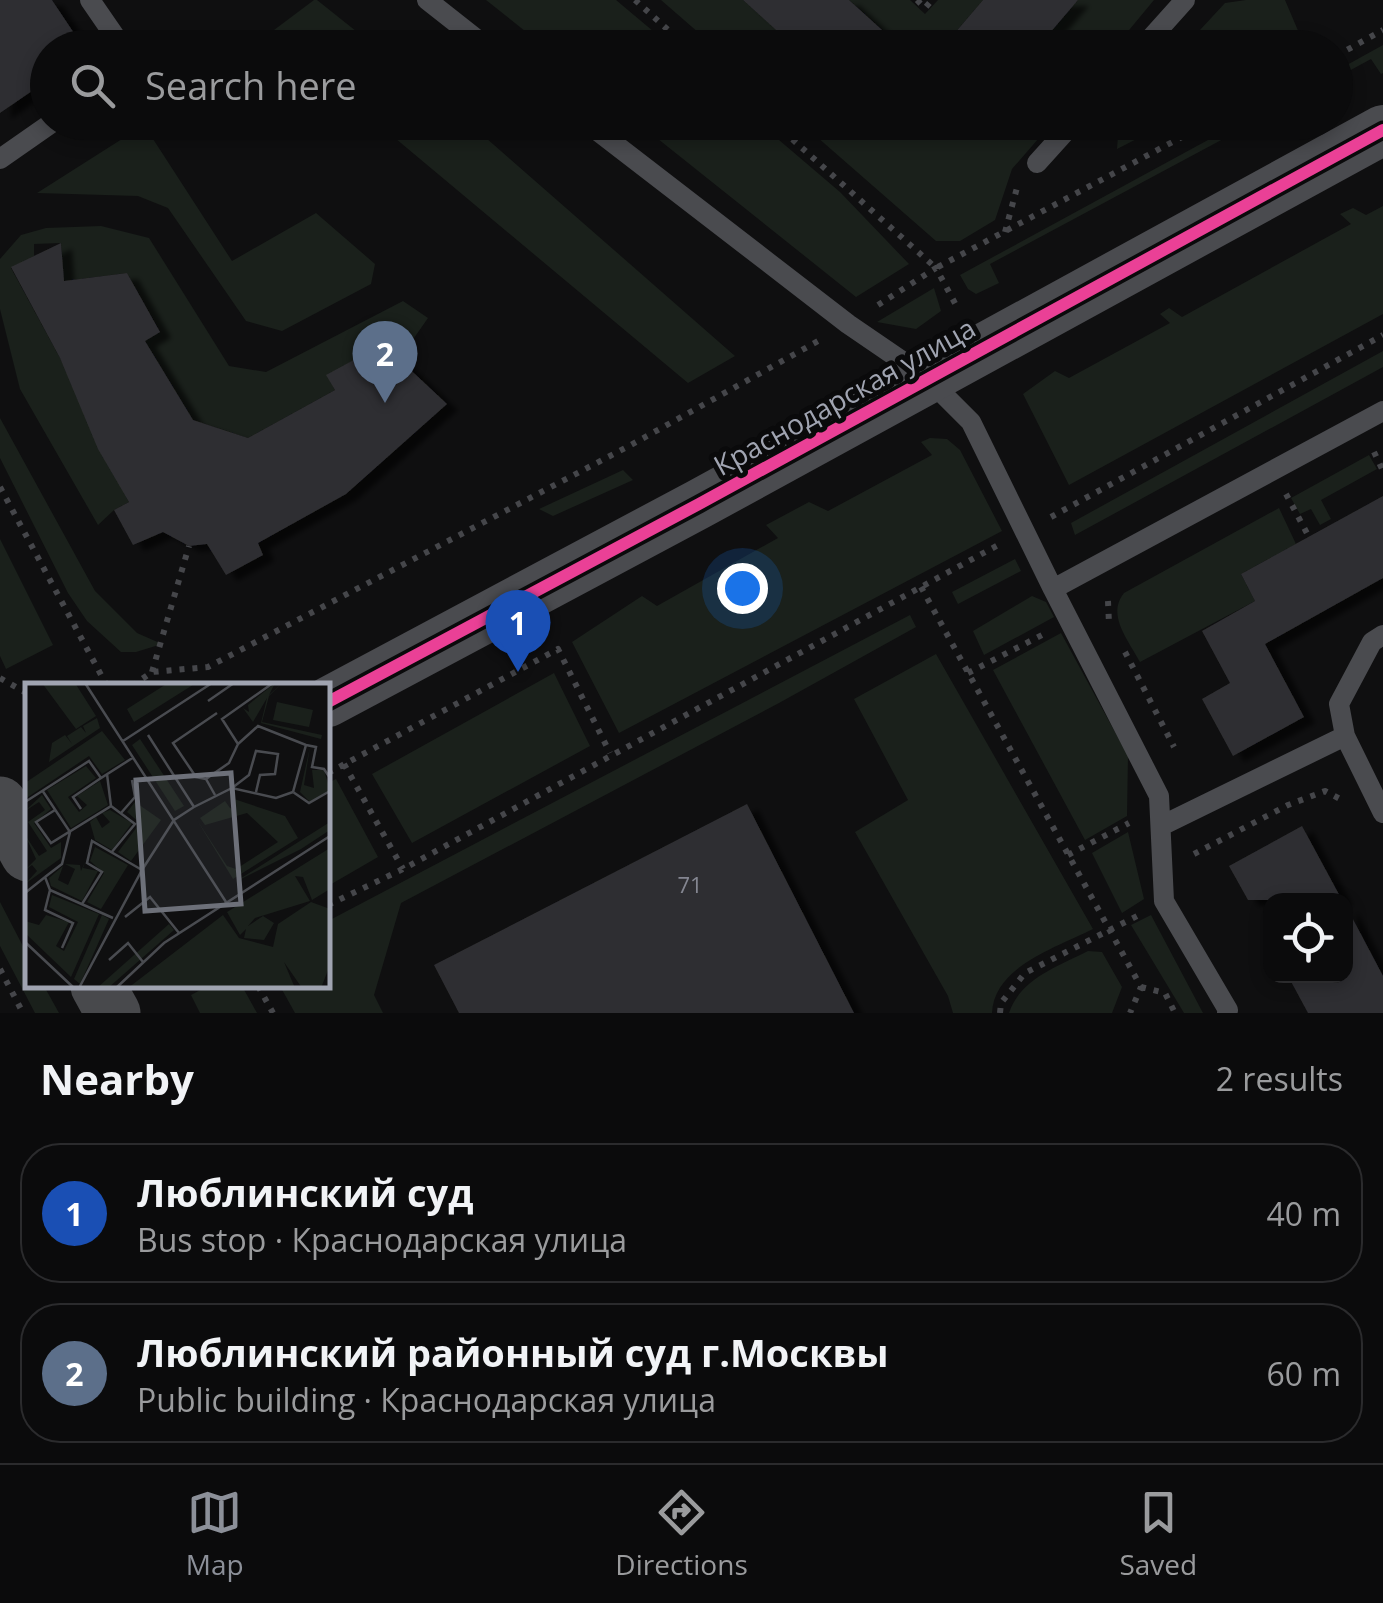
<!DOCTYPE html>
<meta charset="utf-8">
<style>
body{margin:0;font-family:"Open Sans",sans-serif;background:#141415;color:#f1f3f6}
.controls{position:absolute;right:30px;bottom:30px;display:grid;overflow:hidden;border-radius:20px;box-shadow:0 5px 15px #0003}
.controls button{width:90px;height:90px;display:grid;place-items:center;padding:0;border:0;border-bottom:2px solid #2b2b2d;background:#0b0b0c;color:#f1f3f6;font:50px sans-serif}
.you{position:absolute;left:742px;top:588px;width:35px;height:35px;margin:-25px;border:8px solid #fff;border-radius:50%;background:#1a73e8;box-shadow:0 0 0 15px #1a73e833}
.badge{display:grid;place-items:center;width:65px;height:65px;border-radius:50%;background:#8c9099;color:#fff;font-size:32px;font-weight:700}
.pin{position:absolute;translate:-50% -82px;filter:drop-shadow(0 2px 5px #0008)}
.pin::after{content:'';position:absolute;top:52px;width:35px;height:30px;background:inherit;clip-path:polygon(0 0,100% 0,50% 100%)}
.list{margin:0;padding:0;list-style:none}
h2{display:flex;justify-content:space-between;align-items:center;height:130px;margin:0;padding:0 40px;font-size:42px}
h2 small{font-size:32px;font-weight:400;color:#9a9b9d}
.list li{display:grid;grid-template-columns:65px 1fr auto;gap:30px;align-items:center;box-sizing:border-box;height:140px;margin:0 20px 20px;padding:0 20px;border:2px solid #2b2b2d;border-radius:40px}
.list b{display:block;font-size:38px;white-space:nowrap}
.list p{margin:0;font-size:32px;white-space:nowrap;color:#9a9b9d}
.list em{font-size:32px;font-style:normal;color:#9a9b9d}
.icon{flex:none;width:55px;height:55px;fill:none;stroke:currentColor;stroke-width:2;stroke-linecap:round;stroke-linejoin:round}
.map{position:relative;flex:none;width:1383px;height:1013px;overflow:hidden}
.search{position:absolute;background:#0b0b0c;box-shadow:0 5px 15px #0003;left:30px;right:30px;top:30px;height:110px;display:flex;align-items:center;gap:25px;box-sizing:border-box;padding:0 35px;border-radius:55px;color:#9a9b9d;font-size:38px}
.sheet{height:450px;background:#0b0b0c}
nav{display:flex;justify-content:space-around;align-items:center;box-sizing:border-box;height:140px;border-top:2px solid #2b2b2d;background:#0b0b0c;font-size:28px;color:#9a9b9d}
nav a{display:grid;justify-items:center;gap:5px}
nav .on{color:#8c9099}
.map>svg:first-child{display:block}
</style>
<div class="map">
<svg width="1383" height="1013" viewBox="0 0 1383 1013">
<defs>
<filter id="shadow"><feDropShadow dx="11" dy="6" stdDeviation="2.5" flood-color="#0009"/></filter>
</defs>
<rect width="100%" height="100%" fill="#0f0f10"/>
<!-- green -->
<path fill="#1a201b" d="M314,0H317L376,47H288L270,33Z
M486,0H616L672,47H545Z
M661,0H743L796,47H715Z
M849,0H910L925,14L938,0H983L942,48L902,47Z
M1078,0H1154L1115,47L1037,48Z
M1246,0H1285L1305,47H1220L1200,30L1225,3Z
M1383,45V73L1381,74L1371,59L1336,78V71Z
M1241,122L1253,123L990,264L999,283L976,294L968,289L960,275Z
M377,123H469L735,356L688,383Z
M638,123H759L840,192L909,264L856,297Z
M801,123H919L931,133L940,123H1052L1012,169L995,220L960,241H936Z
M1119,123V122L1168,123L1117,149Z
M144,125L232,261L316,213L375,264L371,284L282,331L246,321L168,208L138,196L37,193Z
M1383,206V314L1069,485L1023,394L1055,371L1069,378L1170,323L1160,314L1169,308L1182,317L1351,224L1340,214L1353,208L1366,215Z
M101,226L149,238L229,366L266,372L403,301L428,318L414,338L383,344L327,375L335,390L248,438L193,420L145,341L160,331L127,273L64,281L61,243L34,244V256L11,268L60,358L129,502L114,510L98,525L20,389L0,309V259L21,235L46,228Z
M934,288L941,311L916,329L877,322Z
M1383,351V367L1075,535L1071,523Z
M0,418L95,591L137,633L162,644L136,652H121L87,621L68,593L0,458Z
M930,438L947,439L960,450L1002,531L619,733L572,642L642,596L657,606L778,538L766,525L809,502L828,511L932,455L921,442Z
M1369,455L1377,469L1321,500L1331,519L1320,525L1311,509L1300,514L1291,498Z
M623,470L633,480L553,516L539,509Z
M1279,508L1296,544L1241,574L1255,601L1140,662C1129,641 1106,615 1124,593Z
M0,539L53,645L6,669L0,656Z
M1015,559L1021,571L958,604L952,592Z
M1032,596L1046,602L1054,617L984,655L973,631Z
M910,615L916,627L779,703L401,903L374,995L383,1013H295L280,986H328V921Z
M1061,633L1128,756L1127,816L1085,840L993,670Z
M936,654L1093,929C1058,947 994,966 992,1013H953L948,996L855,832L908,800L854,699Z
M554,673L590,746L412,843L372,774Z
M336,779L378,857L328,886V783Z
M1128,832L1144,899L1122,913L1092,853Z
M0,902L27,954L28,986H44L59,1013H35L0,946Z
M1151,915L1203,1013H1184L1131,925Z
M1088,951L1102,952L1122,987L1112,1013H1009C1021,978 1057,967 1088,951Z
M208,986H242L257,1013H200L191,995Z"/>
<!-- building -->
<path fill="#2e2e31" filter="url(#shadow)" d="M0,0H52L84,48H48V80L0,113Z
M743,0H849L902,48H796Z
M983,0H1078L1037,48H942Z
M61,243L64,281L127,273L160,332L145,341L193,420L248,438L335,390L326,375L383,344L447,404L346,494L258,543L263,555L226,575L207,544L189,546L163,532L133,545L114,510L129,502L98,449L60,358L11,267Z
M1383,496V578L1265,644L1304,717L1233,756L1202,699L1230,683L1202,631L1255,601L1241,574Z
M747,804L854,1013H459L434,965Z
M1302,826L1342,900H1248L1229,866Z
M1346,906L1383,976V1013H1308L1288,976H1346Z"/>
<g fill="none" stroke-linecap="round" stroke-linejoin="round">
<!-- path -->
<path stroke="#45464a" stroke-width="6" stroke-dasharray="5 8" stroke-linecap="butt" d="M635,0L688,48
M917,0L925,8L932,0
M1336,56L1383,30
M773,122L936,268L1210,122
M1005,232L1018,184
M878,305L936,268L957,307
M1374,452L1383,471
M0,487L107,686
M1286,494L1309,537
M1051,517L1383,335
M921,587L1141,987L1130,1013
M1108,601L1109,624
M1125,652L1174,747
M152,672L189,546
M968,673L1042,635
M0,678L28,694
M132,686L152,672L208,667L629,446L820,340
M344,764L403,869
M328,773L558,649L610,753
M1194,854L1288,805L1325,791L1340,799
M1068,855L1129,823
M328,905L403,869L1000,544
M0,969L23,1013
M258,986L273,1013
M1141,987L1165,993L1175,1013
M1000,1013L1001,1003L1025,973L1137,916"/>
<!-- service -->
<path stroke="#4a4b4f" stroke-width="20" d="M90,0L123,48
M427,0L488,48
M1142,48L1185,0
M586,122L848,324L927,378L971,422L1053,589L1383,411
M0,159L53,122
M1037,163L1074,122
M1053,589L1159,796L1164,901L1228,1010L1227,1013
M1345,736L1339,704L1372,642L1383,635
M1161,826L1345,736L1383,813"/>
<!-- tertiary -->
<path stroke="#4a4b4f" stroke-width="50" d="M328,702L699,504L1383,130"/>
<!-- secondary -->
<path stroke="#48494c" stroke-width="55" d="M0,804L28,854
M98,986L113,1013"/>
<!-- cycleway casing -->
<g stroke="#0a0a0b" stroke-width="19">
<path id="cycleway" d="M328,702L699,504L1383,130"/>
</g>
<!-- cycleway -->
<use href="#cycleway" stroke="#ea4096" stroke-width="12"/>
</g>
<g text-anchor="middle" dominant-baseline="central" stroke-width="10" stroke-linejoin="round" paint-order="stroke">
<!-- number labels -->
<g font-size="22" fill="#848691">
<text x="690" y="884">71</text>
</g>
<!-- street labels -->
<g font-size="28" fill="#a0a4b1" stroke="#0a0a0b">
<text transform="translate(844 396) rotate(-29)">Краснодарская улица</text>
</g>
</g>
<!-- overview -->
<g transform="translate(25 683)">
<rect width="305" height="305" fill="#0f0f10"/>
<path d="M17,0H50L71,33L51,46ZM143,0H171L109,39L102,26ZM250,0L244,12L257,0L244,13L237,39L297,52L296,56L236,40L242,15L228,39L218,25L224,29L223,22ZM252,19L288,27L284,44L248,37ZM72,35L75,45L24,79L27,60L40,52L47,61L42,53L56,44L61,50L58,43ZM77,48L100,77L77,91L64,73L0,116V100ZM115,56L159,123L150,128L107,62ZM285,64L279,102L289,105L287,87H299L305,107L285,119L275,109ZM61,83L71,95L43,114L54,129L62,122L52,113L75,98L83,122L46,145L22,107ZM17,112L26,126L9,140L26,165L36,159V175L0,201L12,188L7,182L0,187L11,176L0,152L14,173L22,168L3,139L20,127L14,119L0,128ZM206,115L260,133L273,155L208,196L172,137L202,183L211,186L253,159L222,130L180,142L175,135L200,118L205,125L210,127ZM110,119L136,137L106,178L93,169L115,140L102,129ZM85,127L107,140L87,167L70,157L65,139L71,134L77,145L85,139L77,130ZM305,139V147L276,166L210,199ZM70,164L103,182L76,226L62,219L79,190L65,178ZM305,165V206L287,217L278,194L270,193L285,218L230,235L223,243L238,233L249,240L239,257L219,255L221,246L215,252L202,229ZM60,179L58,185L73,188L57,218L26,203L24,195L38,183L33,197L43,202L50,186L40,181L55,182L56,188ZM27,212L74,231L46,294L0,250V238L14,242L21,232L44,239L31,263L39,268L53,239L24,224ZM286,219L305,226V282L296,305H277L259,279L270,305H103L198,232L214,255L248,264L253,241ZM77,232L84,236L55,301L49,296ZM144,241L149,247L83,305H72Z" fill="#1a201b"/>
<path fill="none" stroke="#494b50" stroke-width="2.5" d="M60,0L201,219M248,0L197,36L213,61L233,43L281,62M183,18L209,0M98,58L187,0M181,96L171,94L148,60L192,30M207,105L224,92L231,68L253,71L250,91L235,92L231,109M17,107L45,149L37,181L20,194M268,109L281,62L291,64L287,84L299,86L305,95M268,109L284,120L305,108M190,112L181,96L204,80L213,61M0,119L64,78L76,95L109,74M86,123L110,141L86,170M169,124L207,105L251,115L268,109M56,126L48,114L76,95M30,127L11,139L26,160L86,123L82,91M96,130L110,114L107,97M25,207L20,227L48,240L37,265M0,210L20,194L25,207L88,235M57,221L77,189L62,180L67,158L117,187M100,234L125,214L154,250M0,259L49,305M84,277L103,260L118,279M54,305L117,187L149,137L169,124L123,52M91,305L139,260L305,153"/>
<path fill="#6d7079" fill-opacity="0.15" stroke="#6d7079" stroke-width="5" d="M206,90L216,221L120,228L111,97Z"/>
<rect width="305" height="305" fill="none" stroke="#a0a4b1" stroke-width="5"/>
</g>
</svg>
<div class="controls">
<button><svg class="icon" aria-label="locate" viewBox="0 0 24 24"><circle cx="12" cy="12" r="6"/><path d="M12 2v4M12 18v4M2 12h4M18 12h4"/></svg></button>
</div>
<div class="you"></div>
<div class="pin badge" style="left:518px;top:672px;background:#1a4fb4">1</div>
<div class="pin badge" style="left:385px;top:403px;background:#5c6f8a">2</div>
<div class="search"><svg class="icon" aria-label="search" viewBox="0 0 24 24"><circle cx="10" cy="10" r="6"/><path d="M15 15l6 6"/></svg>Search here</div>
</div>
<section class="sheet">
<h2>Nearby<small>2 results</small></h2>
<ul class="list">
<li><span class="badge" style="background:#1a4fb4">1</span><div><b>Люблинский суд</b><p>Bus stop · Краснодарская улица</p></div><em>40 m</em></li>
<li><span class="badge" style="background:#5c6f8a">2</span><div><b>Люблинский районный суд г.Москвы</b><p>Public building · Краснодарская улица</p></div><em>60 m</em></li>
</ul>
</section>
<nav>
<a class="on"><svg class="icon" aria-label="map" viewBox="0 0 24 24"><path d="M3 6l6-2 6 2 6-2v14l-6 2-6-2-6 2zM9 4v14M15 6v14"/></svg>Map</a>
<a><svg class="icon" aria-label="directions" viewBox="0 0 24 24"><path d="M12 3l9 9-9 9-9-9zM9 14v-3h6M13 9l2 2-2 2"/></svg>Directions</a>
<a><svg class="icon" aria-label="saved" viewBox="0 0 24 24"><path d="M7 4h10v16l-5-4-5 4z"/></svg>Saved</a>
</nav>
